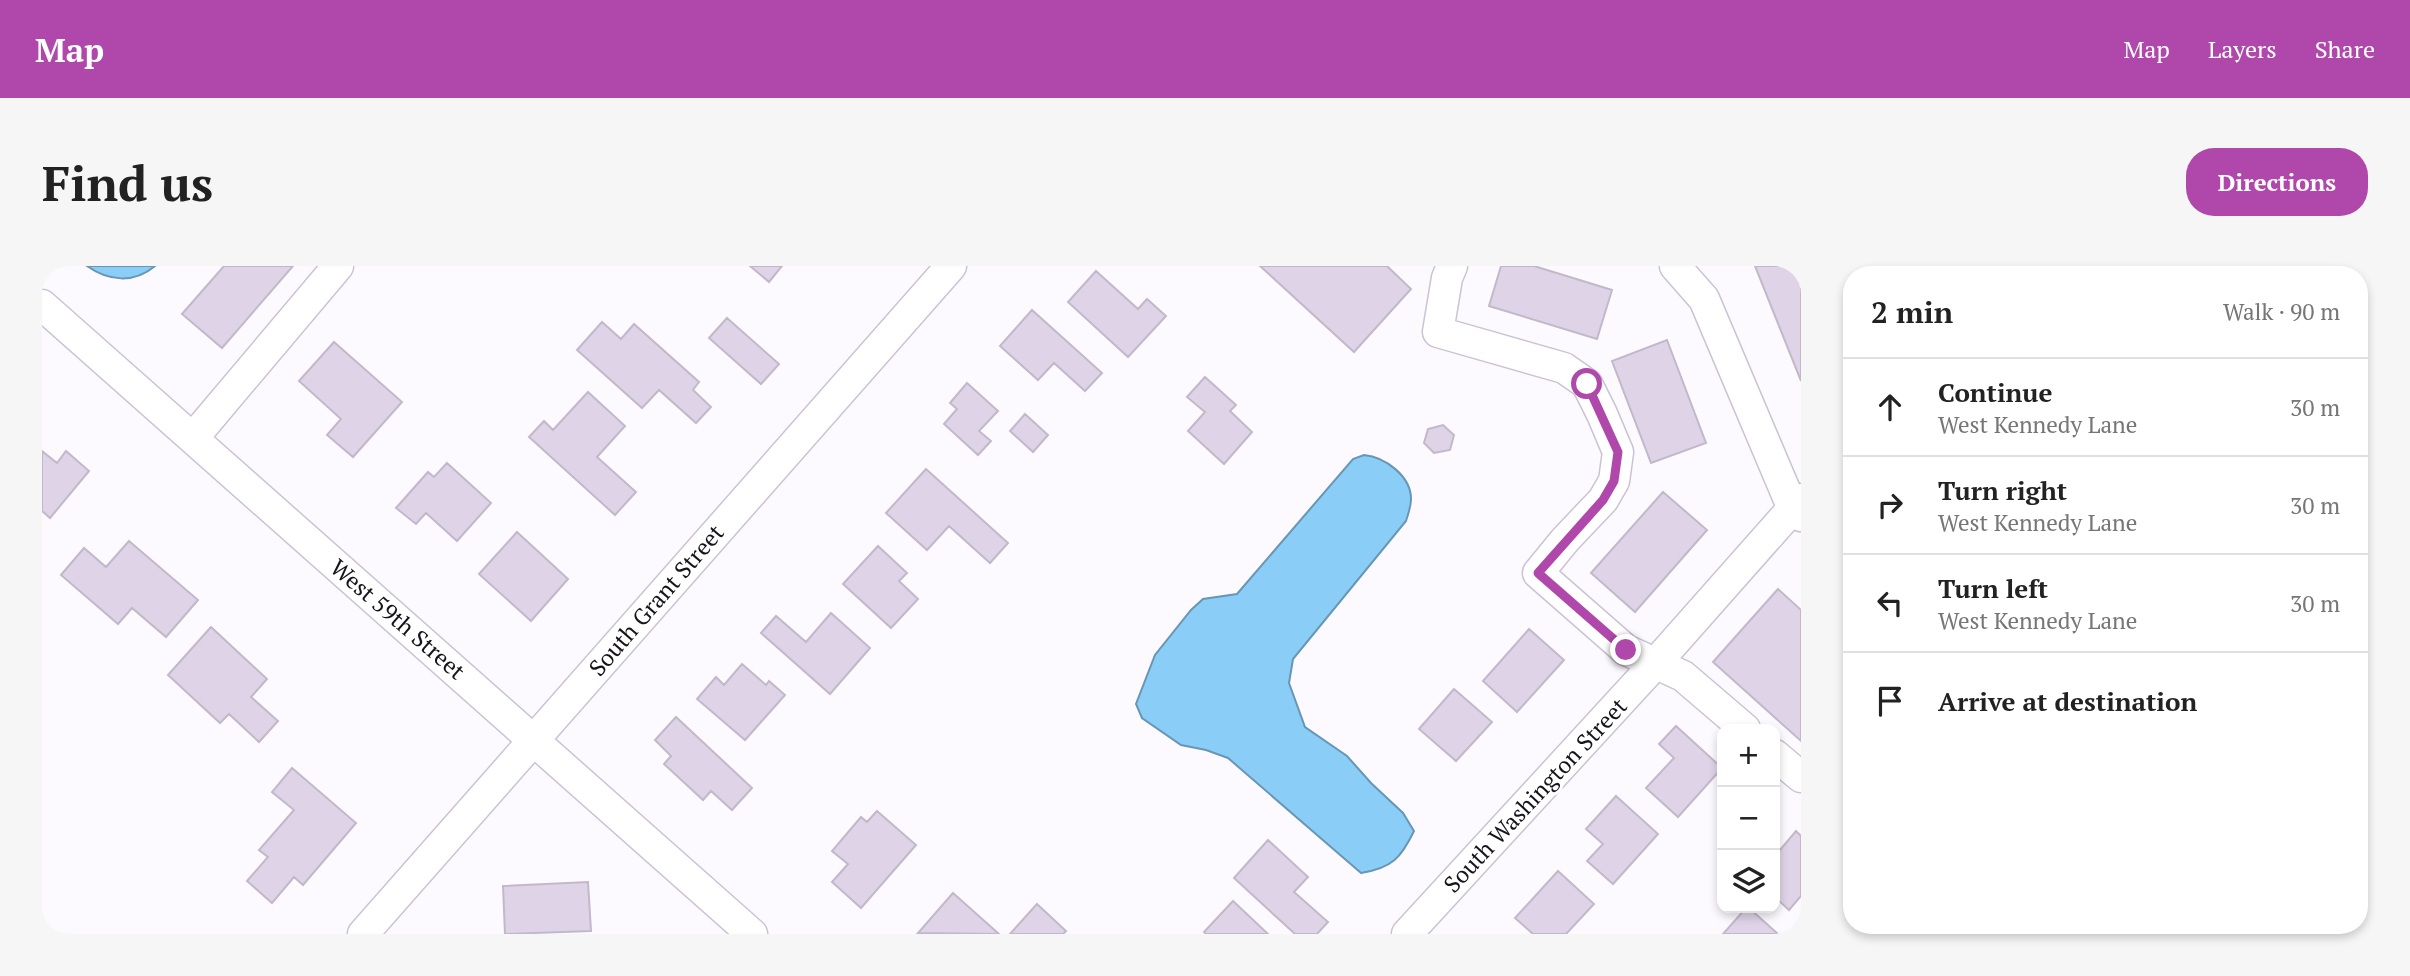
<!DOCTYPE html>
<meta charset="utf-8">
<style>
body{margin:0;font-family:"PT Serif",serif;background:#f6f6f6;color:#222}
.controls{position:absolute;right:21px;bottom:21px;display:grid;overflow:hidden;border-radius:14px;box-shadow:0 4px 10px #0003}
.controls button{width:63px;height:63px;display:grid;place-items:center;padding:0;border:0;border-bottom:2px solid #e0e0e0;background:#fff;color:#222;font:35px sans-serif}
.stop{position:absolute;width:21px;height:21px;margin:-16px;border:5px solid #b048ac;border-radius:50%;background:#fff}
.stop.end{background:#b048ac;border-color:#fff;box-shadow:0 2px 7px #0008}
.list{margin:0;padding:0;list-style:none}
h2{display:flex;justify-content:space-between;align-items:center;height:91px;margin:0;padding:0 28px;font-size:30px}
h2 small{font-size:23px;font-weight:400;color:#767676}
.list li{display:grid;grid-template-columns:46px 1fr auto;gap:21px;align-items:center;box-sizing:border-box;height:98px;padding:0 28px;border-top:2px solid #e0e0e0}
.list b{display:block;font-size:26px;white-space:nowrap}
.list p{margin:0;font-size:23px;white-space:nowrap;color:#767676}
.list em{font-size:23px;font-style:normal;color:#767676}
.icon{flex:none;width:38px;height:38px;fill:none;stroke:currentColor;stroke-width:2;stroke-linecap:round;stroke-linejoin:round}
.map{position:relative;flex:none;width:1759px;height:668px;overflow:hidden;border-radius:28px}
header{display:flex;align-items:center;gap:42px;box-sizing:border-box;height:98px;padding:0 35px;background:#b048ac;color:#fff}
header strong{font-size:33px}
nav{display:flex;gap:38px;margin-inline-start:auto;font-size:24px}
.intro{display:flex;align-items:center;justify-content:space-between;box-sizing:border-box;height:168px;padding:0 42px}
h1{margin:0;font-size:49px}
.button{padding:18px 32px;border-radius:28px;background:#b048ac;color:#fff;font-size:24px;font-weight:700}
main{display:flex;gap:42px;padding:0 42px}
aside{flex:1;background:#fff;border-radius:28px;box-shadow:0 4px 10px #0003}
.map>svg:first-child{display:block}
</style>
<header>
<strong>Map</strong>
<nav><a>Map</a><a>Layers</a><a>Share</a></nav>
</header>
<div class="intro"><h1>Find us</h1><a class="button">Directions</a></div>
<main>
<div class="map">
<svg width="1759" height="668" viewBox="0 0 1759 668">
<rect width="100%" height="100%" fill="#fcfafe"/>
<!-- water -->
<path fill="#8acef7" stroke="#6896b5" stroke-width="2" d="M45,0H113C92,18 66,15 45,0Z
M1322,189C1343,191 1369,210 1369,233C1369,240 1366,249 1364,255L1251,393L1247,417L1263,461L1305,490L1329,517L1361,547L1372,565C1359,592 1350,602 1319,607L1186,492L1164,484L1139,479L1100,452L1094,438L1113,389L1149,344L1161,333L1195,328L1311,193Z"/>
<!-- building -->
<path fill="#dfd4e7" stroke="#c2b8ca" stroke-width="2" d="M182,0H251L180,82L140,48Z
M708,0H740L727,16Z
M1218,0H1345L1369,23L1312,86Z
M1459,0H1492L1570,24L1555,73L1447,40Z
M1713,0H1759V115Z
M1054,5L1096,43L1105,33L1124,50L1086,91L1026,36Z
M990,44L1060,107L1043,125L1012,97L996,114L958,80Z
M685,52L737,98L719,118L667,72Z
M560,56L579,73L592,58L657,116L651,124L669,141L654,157L617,124L600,142L535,84Z
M1625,74L1664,177L1609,197L1570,95Z
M292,76L360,136L311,191L285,169L299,153L257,115Z
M1163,111L1194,139L1188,145L1210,166L1182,198L1146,165L1163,146L1145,131Z
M925,117L956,145L937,165L949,175L936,189L902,158L915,143L908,137Z
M546,126L583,160L555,191L594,226L573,249L487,171L502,155L511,164Z
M983,148L1006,169L991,186L968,165Z
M1401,159L1412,169L1408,184L1392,187L1382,177L1386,163Z
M0,185L15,197L24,185L47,205L8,252L0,245Z
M405,197L449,237L415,275L384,247L374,258L354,242L386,206L392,211Z
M884,203L966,277L948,297L907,260L885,284L844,247Z
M1621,226L1665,264L1593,346L1549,307Z
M475,266L526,313L489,355L437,308Z
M87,275L156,334L124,371L90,342L76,358L19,309L42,282L64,301Z
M836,280L865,307L857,315L876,333L849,362L801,318Z
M1736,323L1759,344V475L1671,396Z
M789,347L828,382L788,428L719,367L734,350L764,376Z
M169,361L225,413L209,431L236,455L217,476L187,448L178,457L126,409Z
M1487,363L1522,394L1475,446L1441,415Z
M700,398L724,419L727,415L743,429L703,474L655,433L674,411L682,419Z
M1412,423L1450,456L1414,495L1377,463Z
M634,451L710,522L690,544L669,525L661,534L622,498L629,490L613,474Z
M1634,460L1680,502L1636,551L1604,522L1632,492L1617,478Z
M250,502L314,557L261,619L252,611L230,637L205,615L226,591L217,584L252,544L230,526Z
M1574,530L1616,568L1571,618L1545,595L1561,578L1544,563Z
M835,545L874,579L819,642L790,616L806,598L790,585L819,551L825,556Z
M1754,565L1759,570V630L1747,644L1733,631V590Z
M1226,574L1266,611L1252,626L1286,656L1275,668H1253L1192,612Z
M1516,605L1552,638L1524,668H1491L1473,652Z
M546,616L549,665L463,668L461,620Z
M911,627L957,668L876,667Z
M1191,635L1226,668H1164L1162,666Z
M995,638L1024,665L1021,668H968Z
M1704,642H1707L1736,668H1681Z"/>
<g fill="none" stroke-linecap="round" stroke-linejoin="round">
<!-- street casing -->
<g stroke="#ccc2d5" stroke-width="33">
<path id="street" d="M1410,0L1405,12L1396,66L1522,102L1545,118L1560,148L1576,186L1572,215L1561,234L1523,274L1496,307L1584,384L1641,410L1703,463
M1633,0L1662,33L1751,243L1759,250
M0,39L710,668
M151,172L296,0
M1733,489L1759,511
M321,668L909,0
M1365,668L1613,398L1759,233"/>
</g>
<!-- street -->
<use href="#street" stroke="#fff" stroke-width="30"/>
</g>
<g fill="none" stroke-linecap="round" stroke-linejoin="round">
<!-- route -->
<path stroke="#b048ac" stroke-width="9" d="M1545,118L1576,186L1572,215L1561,234L1496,307L1584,384"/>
</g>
<g text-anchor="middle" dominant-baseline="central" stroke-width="6" stroke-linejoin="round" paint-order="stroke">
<!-- street labels -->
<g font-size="23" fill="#17131a" stroke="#fff">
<text transform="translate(614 334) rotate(-49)">South Grant Street</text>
<text transform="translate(356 353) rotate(41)">West 59th Street</text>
<text transform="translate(1493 529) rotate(-47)">South Washington Street</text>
</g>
</g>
</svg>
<div class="controls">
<button>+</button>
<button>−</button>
<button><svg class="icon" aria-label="layers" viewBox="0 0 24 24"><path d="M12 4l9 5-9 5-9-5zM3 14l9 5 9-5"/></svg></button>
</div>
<div class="stop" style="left:1545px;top:118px"></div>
<div class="stop end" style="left:1584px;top:384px"></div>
</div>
<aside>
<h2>2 min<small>Walk · 90 m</small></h2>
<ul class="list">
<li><svg class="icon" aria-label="ahead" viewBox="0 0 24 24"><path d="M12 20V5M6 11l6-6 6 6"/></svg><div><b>Continue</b><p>West Kennedy Lane</p></div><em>30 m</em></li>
<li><svg class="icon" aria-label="right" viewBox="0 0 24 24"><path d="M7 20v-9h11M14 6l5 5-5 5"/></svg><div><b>Turn right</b><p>West Kennedy Lane</p></div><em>30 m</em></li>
<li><svg class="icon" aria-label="left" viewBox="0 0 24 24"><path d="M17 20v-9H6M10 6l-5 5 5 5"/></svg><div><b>Turn left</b><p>West Kennedy Lane</p></div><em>30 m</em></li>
<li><svg class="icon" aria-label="arrive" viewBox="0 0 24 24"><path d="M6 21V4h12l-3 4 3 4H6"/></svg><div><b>Arrive at destination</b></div></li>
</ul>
</aside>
</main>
